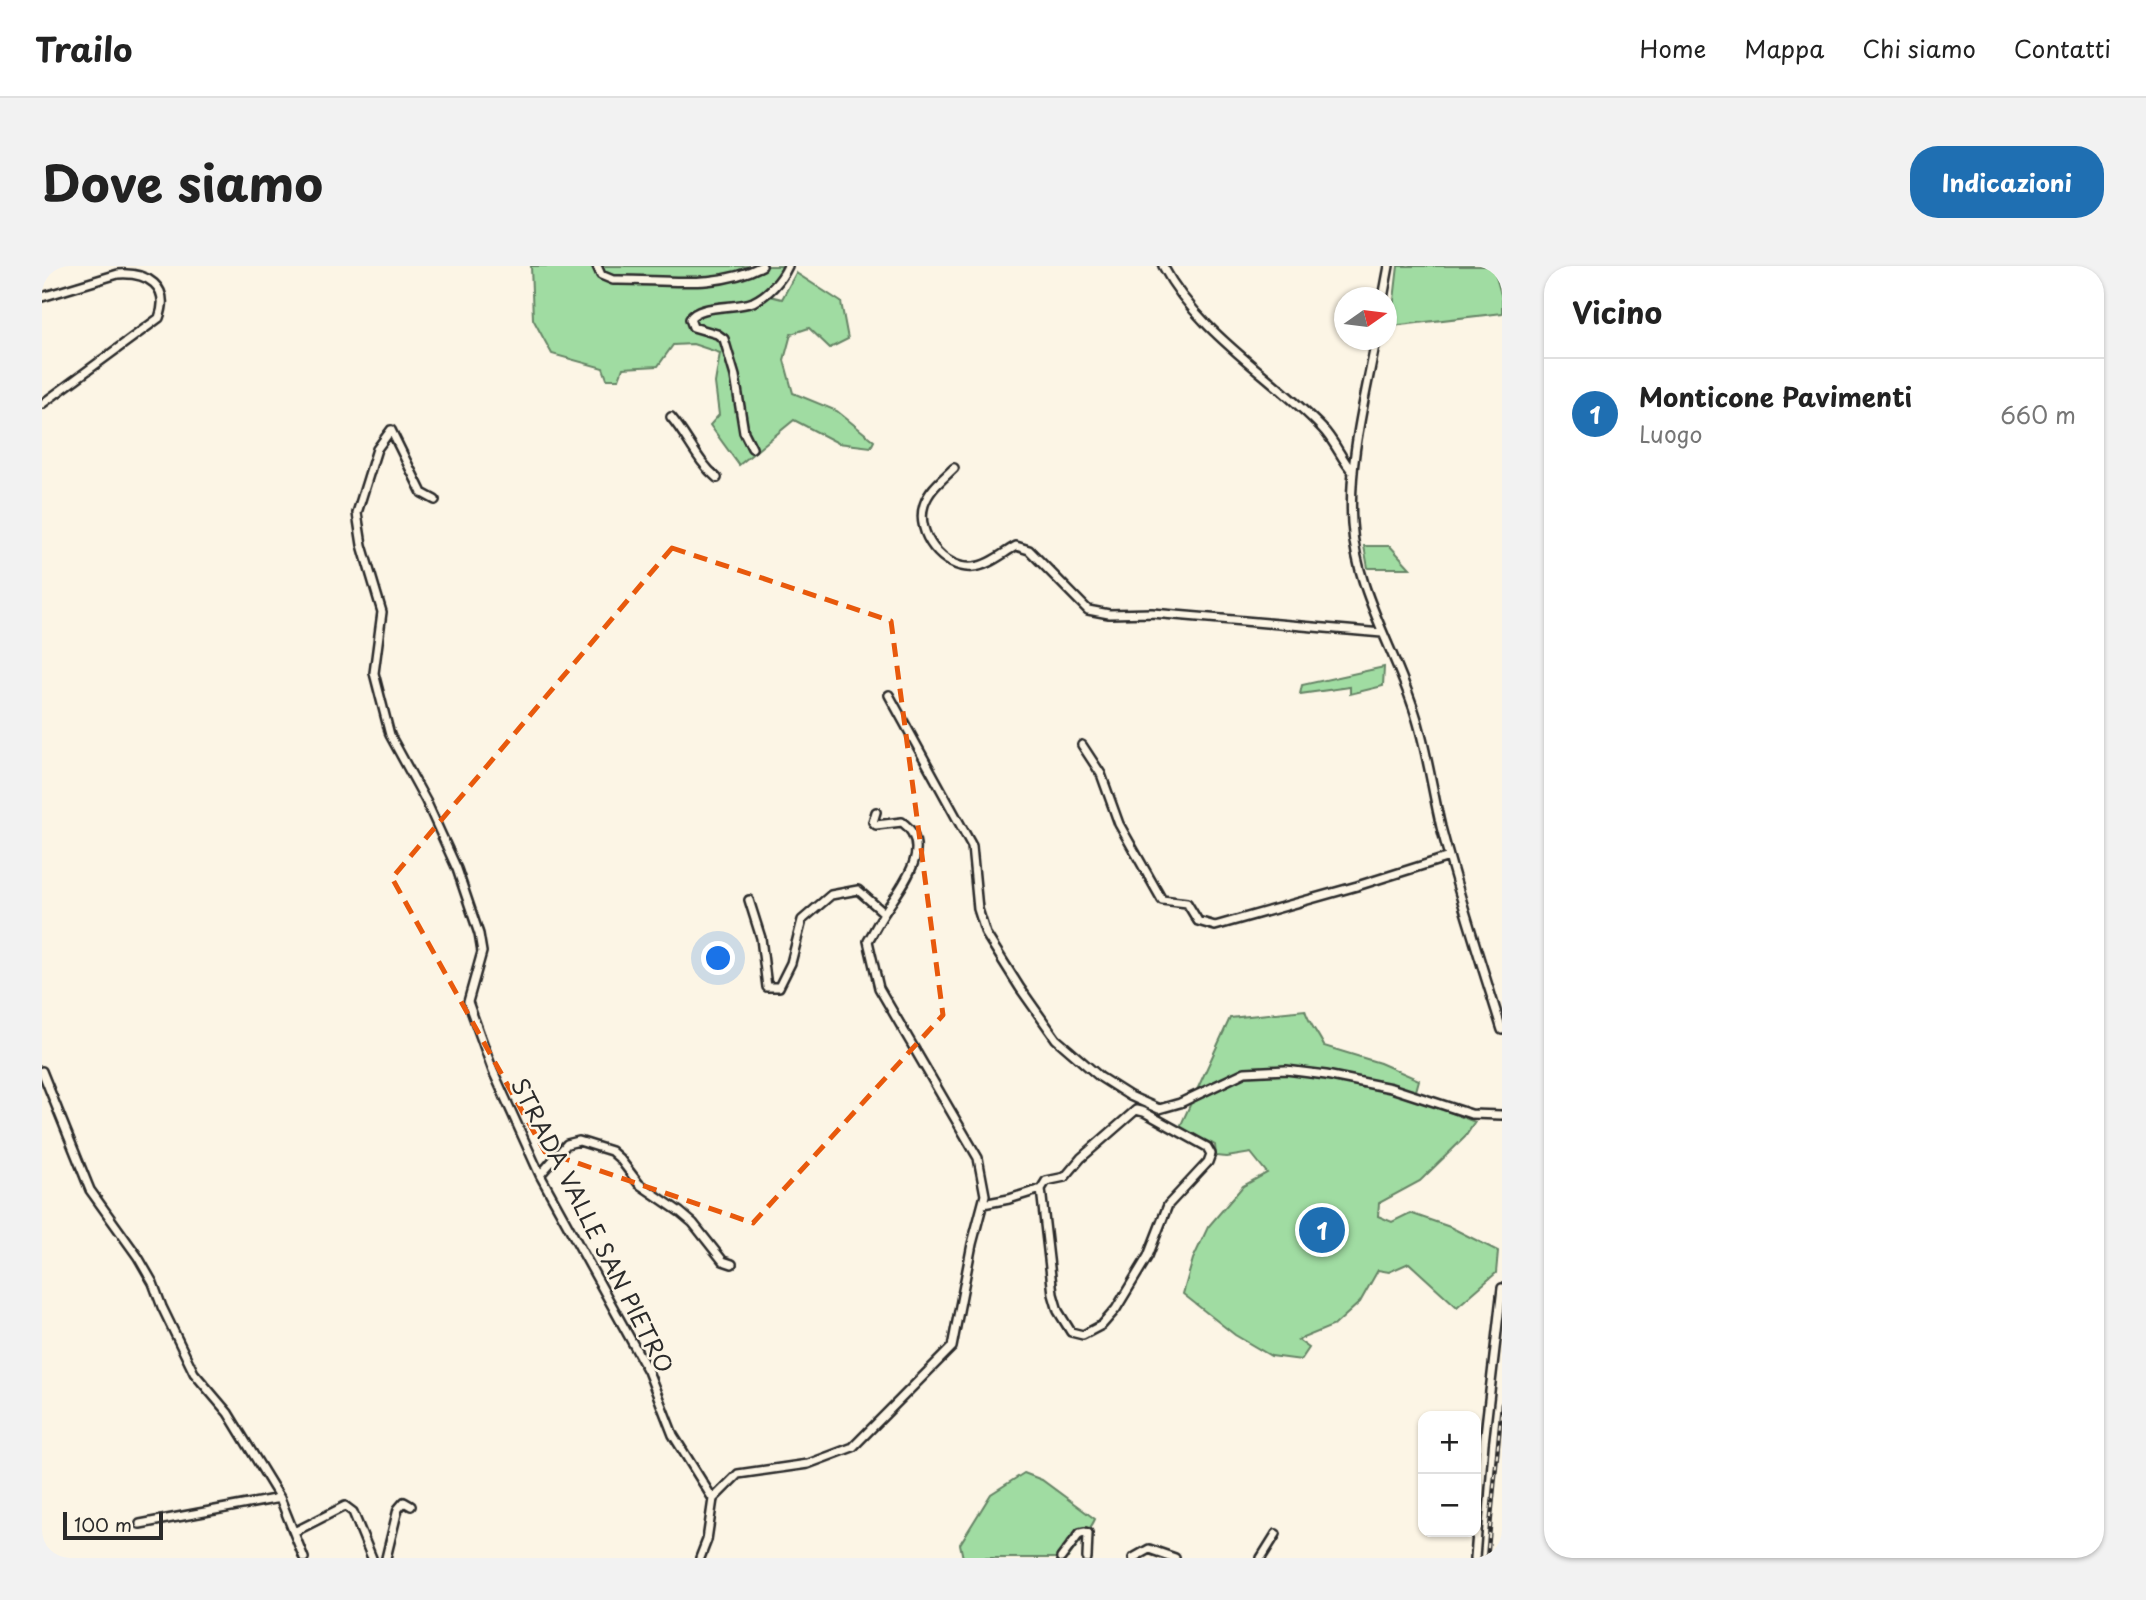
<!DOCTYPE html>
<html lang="it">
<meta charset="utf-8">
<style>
body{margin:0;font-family:"Playpen Sans",sans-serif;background:#f2f2f2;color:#222}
.controls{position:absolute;right:21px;bottom:21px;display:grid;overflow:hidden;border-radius:14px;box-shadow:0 2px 5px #0004}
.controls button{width:63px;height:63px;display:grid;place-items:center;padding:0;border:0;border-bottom:2px solid #e0e0e0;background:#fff;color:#222;font:35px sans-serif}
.compass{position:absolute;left:1292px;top:21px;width:63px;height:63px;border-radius:50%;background:#fff;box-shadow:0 2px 5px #0004;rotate:76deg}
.scale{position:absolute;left:21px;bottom:18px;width:100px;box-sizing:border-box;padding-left:7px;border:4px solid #2b2b2b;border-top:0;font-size:19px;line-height:24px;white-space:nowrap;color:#2b2b2b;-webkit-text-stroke:5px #fcf5e5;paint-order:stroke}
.you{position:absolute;left:677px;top:693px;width:24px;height:24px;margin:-18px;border:5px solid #fff;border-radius:50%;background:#1a73e8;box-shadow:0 0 0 10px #1a73e833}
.badge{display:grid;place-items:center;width:46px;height:46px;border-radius:50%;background:#1f6fb2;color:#fff;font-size:23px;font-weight:700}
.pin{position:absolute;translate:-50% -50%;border:4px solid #fff;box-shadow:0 2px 7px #0006}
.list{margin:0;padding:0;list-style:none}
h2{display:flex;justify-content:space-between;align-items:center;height:91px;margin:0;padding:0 28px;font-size:30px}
h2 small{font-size:23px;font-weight:400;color:#767676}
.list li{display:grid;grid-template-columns:46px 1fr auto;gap:21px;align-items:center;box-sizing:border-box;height:112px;padding:0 28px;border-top:2px solid #e0e0e0}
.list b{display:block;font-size:26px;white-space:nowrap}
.list p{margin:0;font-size:23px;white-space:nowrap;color:#767676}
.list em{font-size:23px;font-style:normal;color:#767676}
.map{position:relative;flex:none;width:1460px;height:1292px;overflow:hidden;border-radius:28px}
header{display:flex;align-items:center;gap:42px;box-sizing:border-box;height:98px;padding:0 35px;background:#fff;border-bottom:2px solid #e0e0e0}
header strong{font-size:33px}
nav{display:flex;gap:38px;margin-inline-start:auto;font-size:24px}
.intro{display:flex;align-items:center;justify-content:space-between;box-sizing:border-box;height:168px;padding:0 42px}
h1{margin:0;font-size:49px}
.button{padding:18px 32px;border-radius:28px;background:#1f6fb2;color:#fff;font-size:24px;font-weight:700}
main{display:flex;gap:42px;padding:0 42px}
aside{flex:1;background:#fff;border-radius:28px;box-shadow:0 2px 5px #0004}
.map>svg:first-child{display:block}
</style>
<header>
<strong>Trailo</strong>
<nav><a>Home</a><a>Mappa</a><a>Chi siamo</a><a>Contatti</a></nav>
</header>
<div class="intro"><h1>Dove siamo</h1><a class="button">Indicazioni</a></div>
<main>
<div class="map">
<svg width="1460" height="1292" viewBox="0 0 1460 1292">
<rect width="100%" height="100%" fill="#fcf5e5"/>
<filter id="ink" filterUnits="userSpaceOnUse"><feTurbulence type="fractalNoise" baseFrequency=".0143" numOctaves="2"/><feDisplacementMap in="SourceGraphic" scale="14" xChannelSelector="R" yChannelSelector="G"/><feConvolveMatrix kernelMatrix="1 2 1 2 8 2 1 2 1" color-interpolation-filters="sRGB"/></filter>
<g filter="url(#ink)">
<!-- green -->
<path fill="#a0dca2" stroke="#668466" stroke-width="2" d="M489,0H740L728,30L740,33L754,7L799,36L806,73L788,82L767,62L749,68L742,94L751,127L795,145L832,175L829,181L796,177L752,154L697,199L668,159L677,149L673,117L678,87L651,78L631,79L616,100L581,102L577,113H565L561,102L510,88L491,53Z
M1356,0H1451L1460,32V47L1349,60Z
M1322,280H1348L1368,302H1326Z
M1342,401L1341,420L1308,428V421L1258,428L1260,419Z
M1263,744C1267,758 1276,767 1282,780L1338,797L1377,814L1372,832L1433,856L1423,871L1378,915L1337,937L1336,950L1350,956L1368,947L1408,961L1456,985L1454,1007L1415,1041L1367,997L1347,1006L1336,1004L1318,1036L1293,1059L1256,1074L1267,1082L1259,1094L1229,1090L1193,1069L1141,1028L1151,993L1166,961L1201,920L1225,907L1209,887L1185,891L1174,890L1173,879C1161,872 1149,870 1137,863L1188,752Z
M982,1207L1000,1214L1053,1253C1047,1267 1034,1279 1026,1292H921L918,1278L949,1228Z"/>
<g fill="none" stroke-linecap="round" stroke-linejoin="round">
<!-- minor casing -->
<g stroke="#2b2b2b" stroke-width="12">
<path id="minor" d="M555,0L559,9L571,14C621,13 674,24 720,0
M1121,0C1157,68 1228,108 1280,162C1293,175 1299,193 1311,206
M0,31L76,8C105,6 129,20 117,52L0,138
M1341,32L1347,0
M1334,74C1323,133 1306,196 1310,257C1314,326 1353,383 1373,447C1385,484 1390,523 1399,561C1417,630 1439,697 1460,764
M629,151C646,171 655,195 675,212
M710,182L702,166L693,110L682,73L675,68L651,61L648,53C656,38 694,43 711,36C726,29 739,15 746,0
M912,202C901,213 887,223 882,239C873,267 901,304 931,301C946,300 961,287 974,280L987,284L1046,344L1067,348L1110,347L1340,367
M393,234L380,227L349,164L335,183L315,247L320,279L340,346L332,407L348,469L384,535L415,603L437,668L440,686L426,736L451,805L498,909L606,1105L631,1169L671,1233L665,1274L658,1292
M847,429L930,580L936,643L944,668L978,722L1014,773L1058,811L1088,830L1117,843L1138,837L1203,806L1244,804L1284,809L1349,822L1429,848L1460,849
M1040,479L1059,508L1077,558L1120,634L1145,637L1156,655L1173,660L1315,620L1407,591
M707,634L719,672L725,721H737L749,697L760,654L789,629L816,624L842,647
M0,805L48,924L96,991L111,1017L120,1041L152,1107L186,1147L238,1232L262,1292
M498,909L525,878L537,875L569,885L578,893L597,918L638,946L651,957L681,995L690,998
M941,938L967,933L999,923L1011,1028L1016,1045L1029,1066L1041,1069L1060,1059L1074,1043L1106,990L1126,939L1166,896L1169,888L1165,881L1102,846L1094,844L1039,892L1023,911L1004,915L999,923
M671,1233L696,1208L766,1198L811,1181L910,1081L930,978L943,929L936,892L837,722L826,675C832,665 837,655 843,646C858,622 894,581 860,556L834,559L831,556L834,546
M98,1258L238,1232
M252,1266L303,1240L311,1246L330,1292
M344,1292L356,1243L362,1236L369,1240
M1019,1292L1038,1267L1043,1266L1046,1267L1045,1292
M1091,1292L1107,1283L1133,1292
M1219,1292L1234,1268
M1433,1292L1442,1177L1460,1022"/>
</g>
<!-- minor -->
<use href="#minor" stroke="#fcf5e5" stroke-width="7"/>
<!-- rail casing -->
<g stroke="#2b2b2b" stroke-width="4.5">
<path id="rail" d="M1460,0V1
M1445,1292L1460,1138"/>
</g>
<!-- rail -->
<use href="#rail" stroke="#fcf5e5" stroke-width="2" stroke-dasharray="5" stroke-linecap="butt"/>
</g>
</g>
<!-- marked area -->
<path fill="none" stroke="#e8590c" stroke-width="5" stroke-dasharray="14 9" stroke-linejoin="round" d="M630,282L849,355L901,749L711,957L503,886L350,612Z"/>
<g text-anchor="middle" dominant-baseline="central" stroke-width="5" stroke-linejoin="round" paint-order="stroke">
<!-- street labels -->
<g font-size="23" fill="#2b2b2b" stroke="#fcf5e5">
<text transform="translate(551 959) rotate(63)">STRADA VALLE SAN PIETRO</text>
</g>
</g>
</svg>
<div class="controls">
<button>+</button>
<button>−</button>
</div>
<svg class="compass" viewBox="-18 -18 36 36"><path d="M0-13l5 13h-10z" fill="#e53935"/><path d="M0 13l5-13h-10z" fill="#767676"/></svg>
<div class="scale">100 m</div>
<div class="you"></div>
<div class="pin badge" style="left:1280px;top:964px">1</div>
</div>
<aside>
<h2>Vicino<small></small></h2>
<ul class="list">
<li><span class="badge">1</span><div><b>Monticone Pavimenti</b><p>Luogo</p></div><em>660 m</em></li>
</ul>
</aside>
</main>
